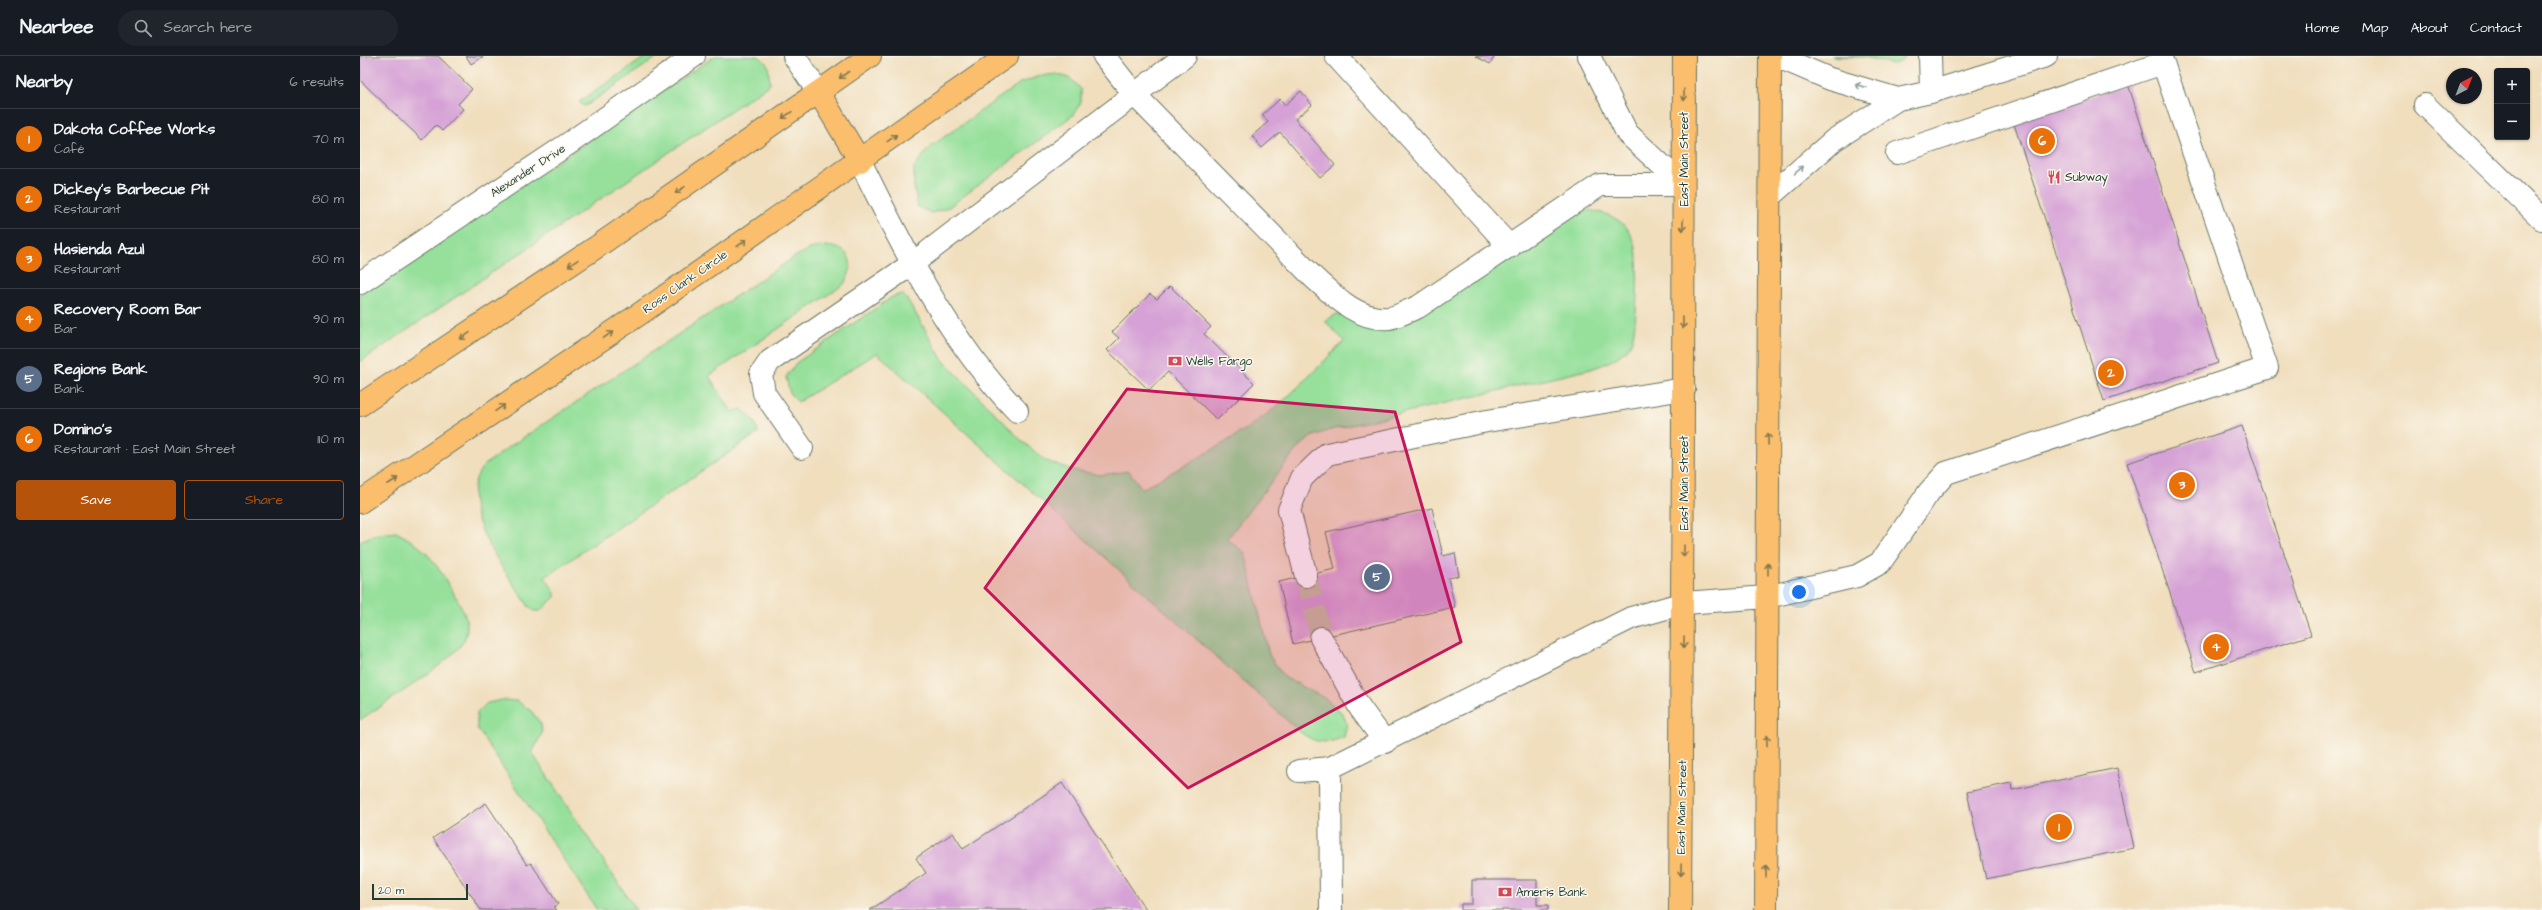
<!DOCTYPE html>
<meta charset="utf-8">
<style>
body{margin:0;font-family:"Architects Daughter",sans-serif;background:#20242c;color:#f1f3f6}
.controls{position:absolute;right:12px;top:12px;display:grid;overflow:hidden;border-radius:4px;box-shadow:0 1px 3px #0004}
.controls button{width:36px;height:36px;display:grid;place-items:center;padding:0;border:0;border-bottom:1px solid #363941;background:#171b24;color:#f1f3f6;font:20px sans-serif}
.compass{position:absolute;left:2086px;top:12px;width:36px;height:36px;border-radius:50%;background:#171b24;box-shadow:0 1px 3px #0004;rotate:42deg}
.scale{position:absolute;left:12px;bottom:10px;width:96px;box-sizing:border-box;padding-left:4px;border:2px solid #1f3d34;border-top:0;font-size:11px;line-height:14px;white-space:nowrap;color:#1f3d34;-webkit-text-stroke:3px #fbf7ec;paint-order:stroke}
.you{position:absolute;left:1439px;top:536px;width:14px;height:14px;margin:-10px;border:3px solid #fff;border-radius:50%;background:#1a73e8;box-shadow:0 0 0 6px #1a73e833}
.badge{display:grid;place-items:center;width:26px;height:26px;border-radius:50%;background:#b45309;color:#fff;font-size:13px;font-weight:700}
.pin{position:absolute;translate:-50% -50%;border:2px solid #fff;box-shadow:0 1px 4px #0006}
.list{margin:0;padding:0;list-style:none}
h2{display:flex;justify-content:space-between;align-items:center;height:52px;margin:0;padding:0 16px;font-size:17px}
h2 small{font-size:13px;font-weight:400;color:#9ea1a6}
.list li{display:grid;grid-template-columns:26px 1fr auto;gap:12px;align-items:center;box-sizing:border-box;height:60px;padding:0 16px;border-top:1px solid #363941}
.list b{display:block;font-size:15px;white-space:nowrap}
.list p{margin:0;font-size:13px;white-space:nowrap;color:#9ea1a6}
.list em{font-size:13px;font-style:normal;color:#9ea1a6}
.actions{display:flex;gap:8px;padding:12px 16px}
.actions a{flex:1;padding:9px 0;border:1px solid #b45309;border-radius:4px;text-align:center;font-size:14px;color:#b45309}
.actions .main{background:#b45309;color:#fff}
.icon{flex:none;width:22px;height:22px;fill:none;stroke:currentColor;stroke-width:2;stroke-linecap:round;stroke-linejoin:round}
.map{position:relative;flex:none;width:2182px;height:854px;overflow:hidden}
header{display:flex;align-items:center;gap:24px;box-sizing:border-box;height:56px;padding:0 20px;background:#171b24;border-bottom:1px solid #363941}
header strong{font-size:19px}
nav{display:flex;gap:22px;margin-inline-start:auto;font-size:14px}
.search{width:280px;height:36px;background:#20242c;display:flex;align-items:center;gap:10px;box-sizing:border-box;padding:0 14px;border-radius:22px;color:#9ea1a6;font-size:15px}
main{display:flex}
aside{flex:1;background:#171b24}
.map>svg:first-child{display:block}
</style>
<header>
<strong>Nearbee</strong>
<div class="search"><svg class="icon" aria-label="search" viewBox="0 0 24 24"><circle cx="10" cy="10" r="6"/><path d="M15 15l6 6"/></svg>Search here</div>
<nav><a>Home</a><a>Map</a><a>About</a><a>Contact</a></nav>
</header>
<main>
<aside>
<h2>Nearby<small>6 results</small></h2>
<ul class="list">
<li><span class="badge" style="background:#e8710a">1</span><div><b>Dakota Coffee Works</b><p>Café</p></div><em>70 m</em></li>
<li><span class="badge" style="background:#e8710a">2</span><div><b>Dickey's Barbecue Pit</b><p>Restaurant</p></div><em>80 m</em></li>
<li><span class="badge" style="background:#e8710a">3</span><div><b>Hasienda Azul</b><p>Restaurant</p></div><em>80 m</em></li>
<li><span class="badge" style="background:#e8710a">4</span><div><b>Recovery Room Bar</b><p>Bar</p></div><em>90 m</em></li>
<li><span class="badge" style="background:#5c6f8a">5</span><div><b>Regions Bank</b><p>Bank</p></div><em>90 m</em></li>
<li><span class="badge" style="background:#e8710a">6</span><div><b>Domino's</b><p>Restaurant · East Main Street</p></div><em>110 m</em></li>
</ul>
<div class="actions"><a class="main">Save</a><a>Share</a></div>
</aside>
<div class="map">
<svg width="2182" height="854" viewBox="0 0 2182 854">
<rect width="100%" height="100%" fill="#fbf7ec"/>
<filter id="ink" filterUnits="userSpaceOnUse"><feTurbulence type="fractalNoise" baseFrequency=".025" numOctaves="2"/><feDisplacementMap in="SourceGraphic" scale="8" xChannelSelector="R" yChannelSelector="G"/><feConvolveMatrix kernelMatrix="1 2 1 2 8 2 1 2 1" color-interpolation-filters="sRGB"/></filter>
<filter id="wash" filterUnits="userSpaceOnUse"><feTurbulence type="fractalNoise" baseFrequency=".012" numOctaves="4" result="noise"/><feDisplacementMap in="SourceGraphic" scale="16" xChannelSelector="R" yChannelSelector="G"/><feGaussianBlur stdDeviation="0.9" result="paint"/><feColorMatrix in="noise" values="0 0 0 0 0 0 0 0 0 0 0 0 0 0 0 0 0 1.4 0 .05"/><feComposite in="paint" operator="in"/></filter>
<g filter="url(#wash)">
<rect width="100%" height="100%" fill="#f0debd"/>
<!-- green -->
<path fill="#96e09b" stroke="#5a8e68" d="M287,0H299L227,49L224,50L219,46Z
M355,0H399L408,9L410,28L0,306V238Z
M1472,0H1545V1L1540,6L1533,8L1504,1Z
M697,18L711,23L721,33V46L713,59L589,151L572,157L558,151L554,131V111L570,91L660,27L680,20Z
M1229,154C1244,157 1256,160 1267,172C1270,177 1274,186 1276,192C1279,206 1277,275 1271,287C1263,301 1246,308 1231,313L970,374L951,381L936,394L867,483L885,497L909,599L924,621L966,643L983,658L987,669L984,681C965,689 953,687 938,674L517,297L438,346L430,338L426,321L436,307L532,241L542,238L549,246L582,303L663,386L686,405L713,414L740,419L769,415L782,433C825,408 872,386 911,355C937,334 960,309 984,285L965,265L977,258L1039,269L1210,161Z
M465,190C490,191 497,207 484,228L349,320L372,356L381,353C391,360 396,366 398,377L185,521L195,537V541L180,555H174L169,551C148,518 92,451 122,412C128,405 139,399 146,393L436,200L450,193Z
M36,476C65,491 74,504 90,531C99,547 112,564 105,582C98,603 21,649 0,664V485L17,478Z
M142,644L157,645L171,655L181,668L182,677L172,697L276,854H237L117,672V657L127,647Z"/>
<g id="blocks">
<!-- building -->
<path fill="#d5a1d6" d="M0,0H78L112,33L98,48L103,53L82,75L76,69L62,84L0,24Z
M106,0H124L111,8Z
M1115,0H1135L1130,8Z
M1768,28L1858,307L1744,345L1653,65Z
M941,35L952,49L935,63L975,109L960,122L920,76L902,92L892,80L908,66L902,59L920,43L925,49Z
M810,230L851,271L844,278L894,327L857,364L808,316L789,334L747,294L759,282L752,276L790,238L797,243Z
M1882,370L1951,579L1836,616L1767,407Z
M1072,452L1083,500L1095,497L1099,520L1088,522L1095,551L933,588L919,526L975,513L966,476Z
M1757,712L1774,792L1626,823L1607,736L1651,727L1652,734Z
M702,727L786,854H510L566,817L556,802L593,777L603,793Z
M126,747L167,809L171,807L198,848L194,851L197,854H121L73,782Z
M1112,824H1177V849H1188V854H1101V848H1112Z"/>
</g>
</g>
<g filter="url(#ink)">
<use href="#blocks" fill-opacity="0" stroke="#687564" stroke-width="1"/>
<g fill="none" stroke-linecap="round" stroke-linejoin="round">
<!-- minor-tunnel -->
<path stroke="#c6bea2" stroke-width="22" stroke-dasharray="22 11" stroke-linecap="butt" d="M946,520L961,582"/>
<!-- minor casing -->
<g stroke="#687564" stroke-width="24">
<path id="minor" d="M434,0L459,37
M744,0L774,38L954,222C974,240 999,265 1029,262C1038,261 1049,254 1058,251L1240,129H1323
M976,0L1150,191
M1229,0L1267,77L1323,129
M1416,0L1470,23L1538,43
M1570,0L1571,36
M2065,49L2182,163
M500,105C542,191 590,286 657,355
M1410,140L1474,84L1538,43L1571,36L1686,0
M0,227L211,86L334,0
M442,392L404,337L401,318L410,305L552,208L825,0
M946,520L929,454L942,422L967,398L1127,365L1324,333
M961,582L1000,652L1025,686
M970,712L971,854
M939,715L970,712L1271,562L1324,547L1407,541L1497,520L1520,507L1569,436L1586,417L1907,312L1803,7L1537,97"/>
</g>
<!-- highway casing -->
<g stroke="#687564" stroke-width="24">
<path id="highway" d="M459,37L500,105
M0,349L238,190L510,0
M0,446L281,257L647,0
M1320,854C1324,569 1322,285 1324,0
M1406,854L1410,0"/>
</g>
<!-- minor -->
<use href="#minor" stroke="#fff" stroke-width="22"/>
<!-- highway -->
<use href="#highway" stroke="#fabe6d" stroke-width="22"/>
</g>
<!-- one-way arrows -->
<defs><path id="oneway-shaft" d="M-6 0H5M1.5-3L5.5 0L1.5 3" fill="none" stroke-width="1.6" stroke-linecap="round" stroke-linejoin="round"/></defs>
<g stroke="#82774e">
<use href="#oneway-shaft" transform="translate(484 19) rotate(144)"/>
<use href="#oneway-shaft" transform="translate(1324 39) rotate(90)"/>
<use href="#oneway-shaft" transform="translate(427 59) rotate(145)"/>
<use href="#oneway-shaft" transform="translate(532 82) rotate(-36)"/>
<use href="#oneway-shaft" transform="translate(320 134) rotate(145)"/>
<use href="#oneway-shaft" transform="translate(1323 169) rotate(91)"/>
<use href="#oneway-shaft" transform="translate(382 187) rotate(-35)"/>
<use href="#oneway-shaft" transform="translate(213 207) rotate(146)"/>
<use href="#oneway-shaft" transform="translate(1323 267) rotate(89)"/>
<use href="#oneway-shaft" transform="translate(248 279) rotate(-34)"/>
<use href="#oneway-shaft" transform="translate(105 280) rotate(146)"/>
<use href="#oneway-shaft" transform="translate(140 352) rotate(-34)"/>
<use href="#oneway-shaft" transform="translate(1408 383) rotate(-90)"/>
<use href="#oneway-shaft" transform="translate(33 425) rotate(-33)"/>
<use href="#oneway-shaft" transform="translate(1324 495) rotate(90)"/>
<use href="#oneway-shaft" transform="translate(1408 513) rotate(-90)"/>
<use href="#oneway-shaft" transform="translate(1324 586) rotate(91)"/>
<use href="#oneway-shaft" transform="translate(1407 685) rotate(-90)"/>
<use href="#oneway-shaft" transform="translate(1321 814) rotate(91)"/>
<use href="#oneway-shaft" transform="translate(1406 815) rotate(-90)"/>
</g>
<g stroke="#8f9e9a">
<use href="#oneway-shaft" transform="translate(1501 30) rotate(-166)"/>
<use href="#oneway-shaft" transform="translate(1439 114) rotate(-41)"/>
</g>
</g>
<!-- marked area -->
<path fill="#c2185b" fill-opacity="0.2" stroke="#c2185b" stroke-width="3" stroke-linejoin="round" d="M767,333L1035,356L1101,586L828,732L625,532Z"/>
<!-- icons -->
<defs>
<g id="restaurant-bare" transform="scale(1.08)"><path d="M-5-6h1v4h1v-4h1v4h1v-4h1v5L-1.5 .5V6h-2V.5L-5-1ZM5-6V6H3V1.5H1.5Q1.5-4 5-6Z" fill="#d1495b" stroke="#fbf7ec" stroke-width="2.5" paint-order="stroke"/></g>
<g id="bank-bare" transform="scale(1.08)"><path d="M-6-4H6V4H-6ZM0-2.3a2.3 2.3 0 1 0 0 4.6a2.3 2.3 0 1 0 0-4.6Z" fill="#d1495b" stroke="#fbf7ec" stroke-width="2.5" paint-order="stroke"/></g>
</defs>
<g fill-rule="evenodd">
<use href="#restaurant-bare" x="1694" y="121"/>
<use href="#bank-bare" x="815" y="305"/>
<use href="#bank-bare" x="1145" y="836"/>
</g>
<g text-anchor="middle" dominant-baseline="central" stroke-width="3" stroke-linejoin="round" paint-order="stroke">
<!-- street labels -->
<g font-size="12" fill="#1f3d34" stroke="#fbf7ec">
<text transform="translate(1324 103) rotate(-90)">East Main Street</text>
<text transform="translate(168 115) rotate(-33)">Alexander Drive</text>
<text transform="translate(325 226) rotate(-35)">Ross Clark Circle</text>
<text transform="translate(1324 427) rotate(-90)">East Main Street</text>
<text transform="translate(1322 751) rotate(-89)">East Main Street</text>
</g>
<!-- poi labels -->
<g font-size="12" fill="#1f3d34" stroke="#fbf7ec" text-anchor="start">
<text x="1705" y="121">Subway</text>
<text x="826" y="305">Wells Fargo</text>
<text x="1156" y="836">Ameris Bank</text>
</g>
</g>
</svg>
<div class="controls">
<button>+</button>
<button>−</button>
</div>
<svg class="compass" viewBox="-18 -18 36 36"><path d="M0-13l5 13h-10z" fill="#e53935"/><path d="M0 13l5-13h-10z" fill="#9ea1a6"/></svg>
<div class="scale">20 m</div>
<div class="you"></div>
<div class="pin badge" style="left:1699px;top:771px;background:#e8710a">1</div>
<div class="pin badge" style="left:1751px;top:317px;background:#e8710a">2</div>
<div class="pin badge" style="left:1822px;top:429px;background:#e8710a">3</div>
<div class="pin badge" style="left:1856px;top:591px;background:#e8710a">4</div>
<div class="pin badge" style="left:1017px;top:521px;background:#5c6f8a">5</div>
<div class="pin badge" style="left:1682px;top:85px;background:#e8710a">6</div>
</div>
</main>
